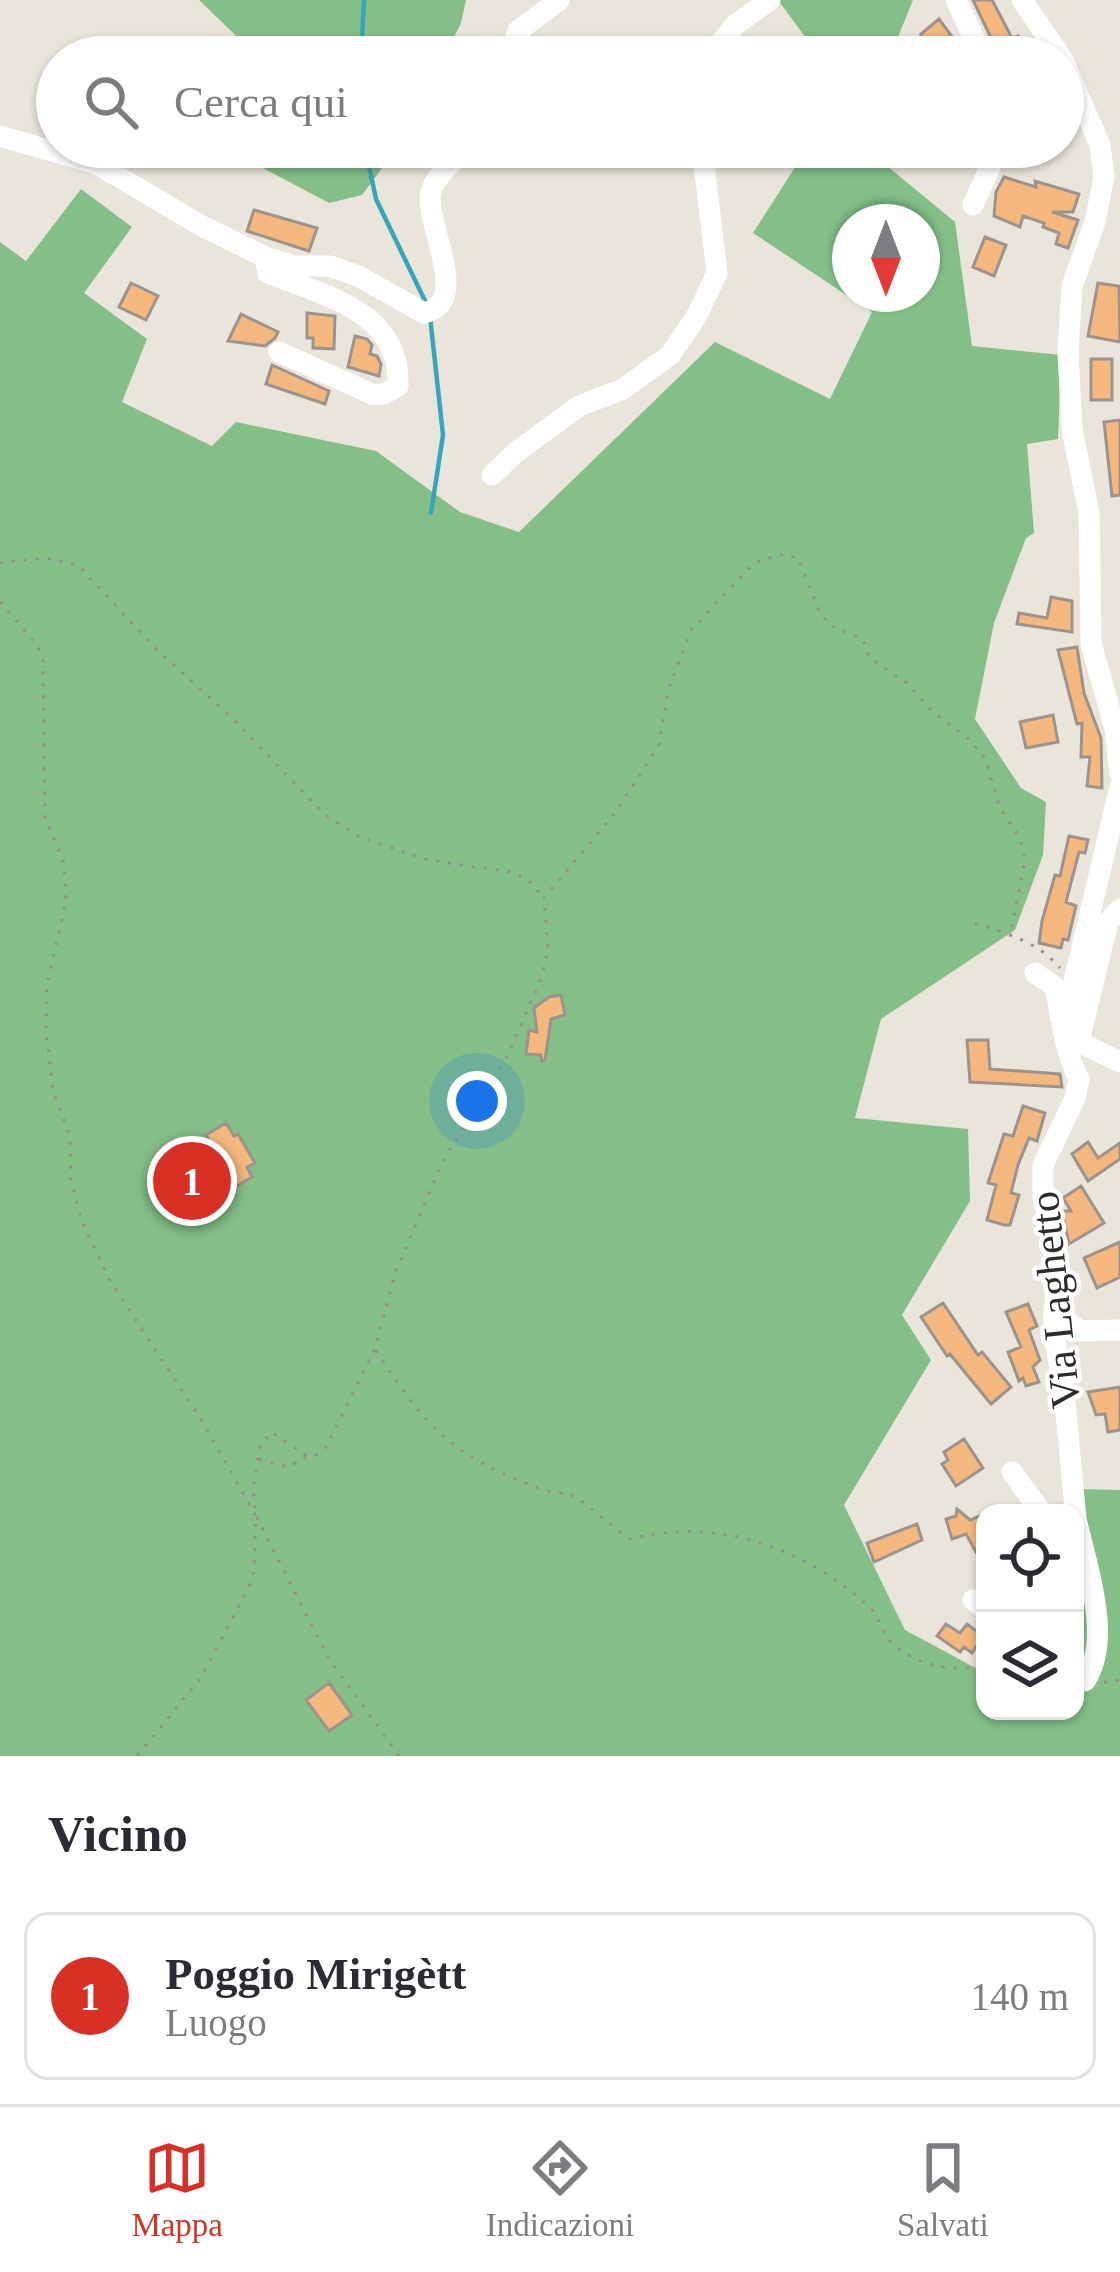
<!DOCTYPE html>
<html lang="it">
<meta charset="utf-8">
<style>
body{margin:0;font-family:Georgia,serif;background:#f2f2f3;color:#2b2b33}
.controls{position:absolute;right:36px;bottom:36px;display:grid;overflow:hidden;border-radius:24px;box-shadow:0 3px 9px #0004}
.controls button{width:108px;height:108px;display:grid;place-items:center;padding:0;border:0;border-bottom:3px solid #e1e1e2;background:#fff;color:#2b2b33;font:60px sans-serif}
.compass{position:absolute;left:832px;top:204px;width:108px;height:108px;border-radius:50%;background:#fff;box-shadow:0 3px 9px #0004;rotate:180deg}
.you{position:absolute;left:477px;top:1101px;width:42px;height:42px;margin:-30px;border:9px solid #fff;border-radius:50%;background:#1a73e8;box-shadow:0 0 0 18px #1a73e833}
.badge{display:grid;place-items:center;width:78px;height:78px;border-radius:50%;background:#d93025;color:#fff;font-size:39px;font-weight:700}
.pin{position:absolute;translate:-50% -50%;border:6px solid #fff;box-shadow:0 3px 12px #0006}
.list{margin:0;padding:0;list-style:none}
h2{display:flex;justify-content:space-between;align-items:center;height:156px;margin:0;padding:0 48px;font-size:51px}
h2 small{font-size:39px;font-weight:400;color:#7c7c81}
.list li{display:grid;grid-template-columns:78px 1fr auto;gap:36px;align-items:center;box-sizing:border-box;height:168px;margin:0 24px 24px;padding:0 24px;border:3px solid #e1e1e2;border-radius:24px}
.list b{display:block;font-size:45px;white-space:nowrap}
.list p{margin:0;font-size:39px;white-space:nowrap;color:#7c7c81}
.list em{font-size:39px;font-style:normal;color:#7c7c81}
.icon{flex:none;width:66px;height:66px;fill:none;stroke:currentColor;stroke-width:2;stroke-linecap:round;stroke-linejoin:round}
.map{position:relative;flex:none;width:1120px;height:1756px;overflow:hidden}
.search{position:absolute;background:#fff;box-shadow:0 3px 9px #0004;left:36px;right:36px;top:36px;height:132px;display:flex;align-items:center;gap:30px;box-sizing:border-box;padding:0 42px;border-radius:66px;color:#7c7c81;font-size:45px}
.sheet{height:348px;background:#fff}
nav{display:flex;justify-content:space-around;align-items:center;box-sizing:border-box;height:168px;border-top:3px solid #e1e1e2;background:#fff;font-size:33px;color:#7c7c81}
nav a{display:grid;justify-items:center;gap:6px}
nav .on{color:#d93025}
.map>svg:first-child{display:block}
</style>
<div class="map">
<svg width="1120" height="1756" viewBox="0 0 1120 1756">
<rect width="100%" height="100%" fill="#eae5db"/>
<!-- forest -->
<path fill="#83bf87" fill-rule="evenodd" d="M199,0H466L461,23L444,57H258Z
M778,0H913L890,57H820Z
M258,147H398L362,195L329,203L250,161Z
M808,147H864L955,222L972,346L1061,355L1058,439L1027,444L1034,533L1026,538L994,623L975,719L1021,788L1046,802L1043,855L1015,930L881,1019L855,1118L968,1129L970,1201L902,1315L931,1360L844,1505L905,1630L985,1673V1711H1075V1609L1097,1591L1077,1489L1120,1490V1756H0V242L26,261L81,189L132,227L84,293L147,339L122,402L212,446L236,422L376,451L460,512L519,532L715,342L830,399L872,312L753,233ZM850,222H922V294H850Z"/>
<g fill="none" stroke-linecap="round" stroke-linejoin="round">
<!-- stream -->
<path stroke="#37a5ba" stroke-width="4.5" d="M361,57L364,0
M365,147L376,199L427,305
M430,316L443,435L431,513"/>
</g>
<!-- building -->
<path fill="#f4b77e" stroke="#9c948c" stroke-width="3" d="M973,0H992L1012,38L1018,36L1026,57H1000Z
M939,19L958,45L942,57H923L915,47L921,43V34Z
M1004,177L1036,187L1035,181L1079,194L1073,212H1052L1078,220L1068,248L1056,244L1059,233L1043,227L1044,223L1023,216L1020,227L994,216L996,192Z
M254,210L317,228L309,251L247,231Z
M985,237L1006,245L994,276L973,267Z
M131,283L158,296L146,320L119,307Z
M1098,283L1119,286L1120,342L1088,336Z
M307,313L335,316L334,349L313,348V338H307Z
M241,314L278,332L275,338L265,346L228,341Z
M355,336L367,339L372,345L370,354L377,356L381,364L379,376L348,367Z
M1091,359H1112V400H1091Z
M272,365L329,391L325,404L266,384Z
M1120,420V495L1112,496L1104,422Z
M1051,597L1072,601V632L1017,624L1019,613L1047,618Z
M1077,647L1084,693L1101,738L1102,788L1087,786L1090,757H1081L1082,723L1077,724L1058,650Z
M1053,715L1058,742L1026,748L1020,722Z
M1069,836L1088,840L1085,853L1079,852L1066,902L1076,906L1068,940L1063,939L1061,948L1039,943L1042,921L1055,875L1060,876Z
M561,995L565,1015L551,1019L545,1060L542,1061L541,1055L526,1054L529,1030L537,1032L534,1008L549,997Z
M967,1040H988L990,1069L1060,1074L1062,1087L970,1082Z
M1023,1106L1045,1113L1037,1141L1029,1138L1018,1165L1011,1193L1019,1195L1010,1225H1004L987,1220L996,1185L988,1183L1004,1134L1013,1136Z
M226,1123L234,1136L238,1134L255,1163L247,1167L252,1177L235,1187L206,1135Z
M1088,1142L1098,1158L1120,1143V1159L1088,1181L1072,1154Z
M1081,1186L1104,1223L1069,1244L1062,1211H1071L1063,1198Z
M1120,1242V1277L1097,1288L1084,1258Z
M943,1303L978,1355L982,1352L1011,1387L991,1404L950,1354L947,1356L921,1317Z
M1028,1304L1037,1326L1029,1330L1040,1360L1033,1367L1039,1382L1026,1386L1023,1378L1019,1381L1008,1352L1021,1347L1006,1312Z
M1120,1387V1430L1108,1432L1105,1414L1096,1415L1088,1392Z
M964,1439L983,1468L956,1486L942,1464L948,1460L944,1452Z
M957,1509L970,1520L985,1514V1568L966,1534L952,1539L946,1519L956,1516Z
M917,1524L922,1540L874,1562L867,1543Z
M946,1624L960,1633L967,1624L983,1636L972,1653L964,1647L960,1652L937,1636Z
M329,1683L352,1715L329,1731L306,1700Z"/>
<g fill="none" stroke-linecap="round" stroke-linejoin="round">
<!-- path -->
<path stroke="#949089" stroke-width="3" stroke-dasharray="3 9" stroke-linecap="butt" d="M0,563L45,558L78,565L153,646L234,720L324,814L360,837L428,860L512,872L529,881L543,897
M0,602L37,645L43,661L45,817L64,863L66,902L47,984L46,1030L53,1091L70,1136L71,1179L82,1222L109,1279L202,1421L256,1516L254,1571L249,1587L200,1679L137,1756
M975,923C1007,934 1037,941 1060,968
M376,1350C424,1427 457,1460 544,1490C553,1493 563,1492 571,1495C583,1499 613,1529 631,1539C716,1516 808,1548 871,1609C880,1618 881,1632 890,1641C915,1666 952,1673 985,1665
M259,1459L288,1467L306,1457
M1104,1682L1120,1680
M399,1756L328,1657L256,1516L253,1489L260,1446L271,1432L307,1456L319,1454L326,1447L375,1349L395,1273L444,1159L508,1055L541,978L548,951L544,898L615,813L659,745L668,691L691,630L754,563L783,554L798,558L820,613L831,626L863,639L869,658L907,683L933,712L970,740L986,760L1000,808L1020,838L1025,861L1010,935"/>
<!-- minor -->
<path stroke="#fff" stroke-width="21" d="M956,0L983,57
M1022,0L1061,57
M509,57L518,31L559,0
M709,57L735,25L770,0
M1063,60L1100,145L1104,177L1095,222L1072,286L1068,352L1072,429L1089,513L1091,643L1115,729L1120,774
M0,136L97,164L200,225L265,257L295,266H330L358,276L424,313C473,302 424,224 431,192C435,176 455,160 466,147
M973,205L999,147
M265,257L268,273C325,296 401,311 398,386L384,394H372L279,352
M492,475L515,453L579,406L623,389L670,355L696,317L717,273L702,147
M1120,787L1065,1019L1068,1037L1120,1062
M1035,973L1055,987C1062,1018 1064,1051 1079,1079L1075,1098L1043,1165V1196L1058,1263L1053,1329L1064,1392L1076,1519L1086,1559L1075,1555
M1078,1044L1108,922L1120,909
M1054,1312L1081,1331L1120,1330
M1012,1472L1042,1513
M973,1600L985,1610
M1075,1678L1085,1681C1107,1647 1095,1596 1086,1559"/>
</g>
<g text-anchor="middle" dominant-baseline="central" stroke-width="9" stroke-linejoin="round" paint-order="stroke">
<!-- street labels -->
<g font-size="42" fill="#2e2c28" stroke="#fff">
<text transform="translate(1055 1300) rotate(-96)">Via Laghetto</text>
</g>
</g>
</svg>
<div class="controls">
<button><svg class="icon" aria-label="locate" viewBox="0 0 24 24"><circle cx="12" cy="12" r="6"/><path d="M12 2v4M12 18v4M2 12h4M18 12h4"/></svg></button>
<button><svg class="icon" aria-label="layers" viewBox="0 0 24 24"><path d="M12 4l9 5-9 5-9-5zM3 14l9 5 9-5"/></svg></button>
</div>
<svg class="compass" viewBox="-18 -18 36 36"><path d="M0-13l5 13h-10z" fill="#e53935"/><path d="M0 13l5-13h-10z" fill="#7c7c81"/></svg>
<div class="you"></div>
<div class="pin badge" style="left:192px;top:1181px">1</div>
<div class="search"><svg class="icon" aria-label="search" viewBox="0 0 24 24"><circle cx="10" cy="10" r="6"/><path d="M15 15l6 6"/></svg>Cerca qui</div>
</div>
<section class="sheet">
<h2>Vicino<small></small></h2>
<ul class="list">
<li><span class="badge">1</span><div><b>Poggio Mirigètt</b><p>Luogo</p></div><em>140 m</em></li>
</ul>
</section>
<nav>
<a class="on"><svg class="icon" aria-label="map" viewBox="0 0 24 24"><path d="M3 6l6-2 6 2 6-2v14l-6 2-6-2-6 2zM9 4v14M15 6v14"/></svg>Mappa</a>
<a><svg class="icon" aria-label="directions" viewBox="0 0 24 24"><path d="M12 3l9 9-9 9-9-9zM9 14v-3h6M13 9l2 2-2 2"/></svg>Indicazioni</a>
<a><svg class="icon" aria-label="saved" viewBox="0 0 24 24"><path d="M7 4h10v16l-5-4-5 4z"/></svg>Salvati</a>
</nav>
